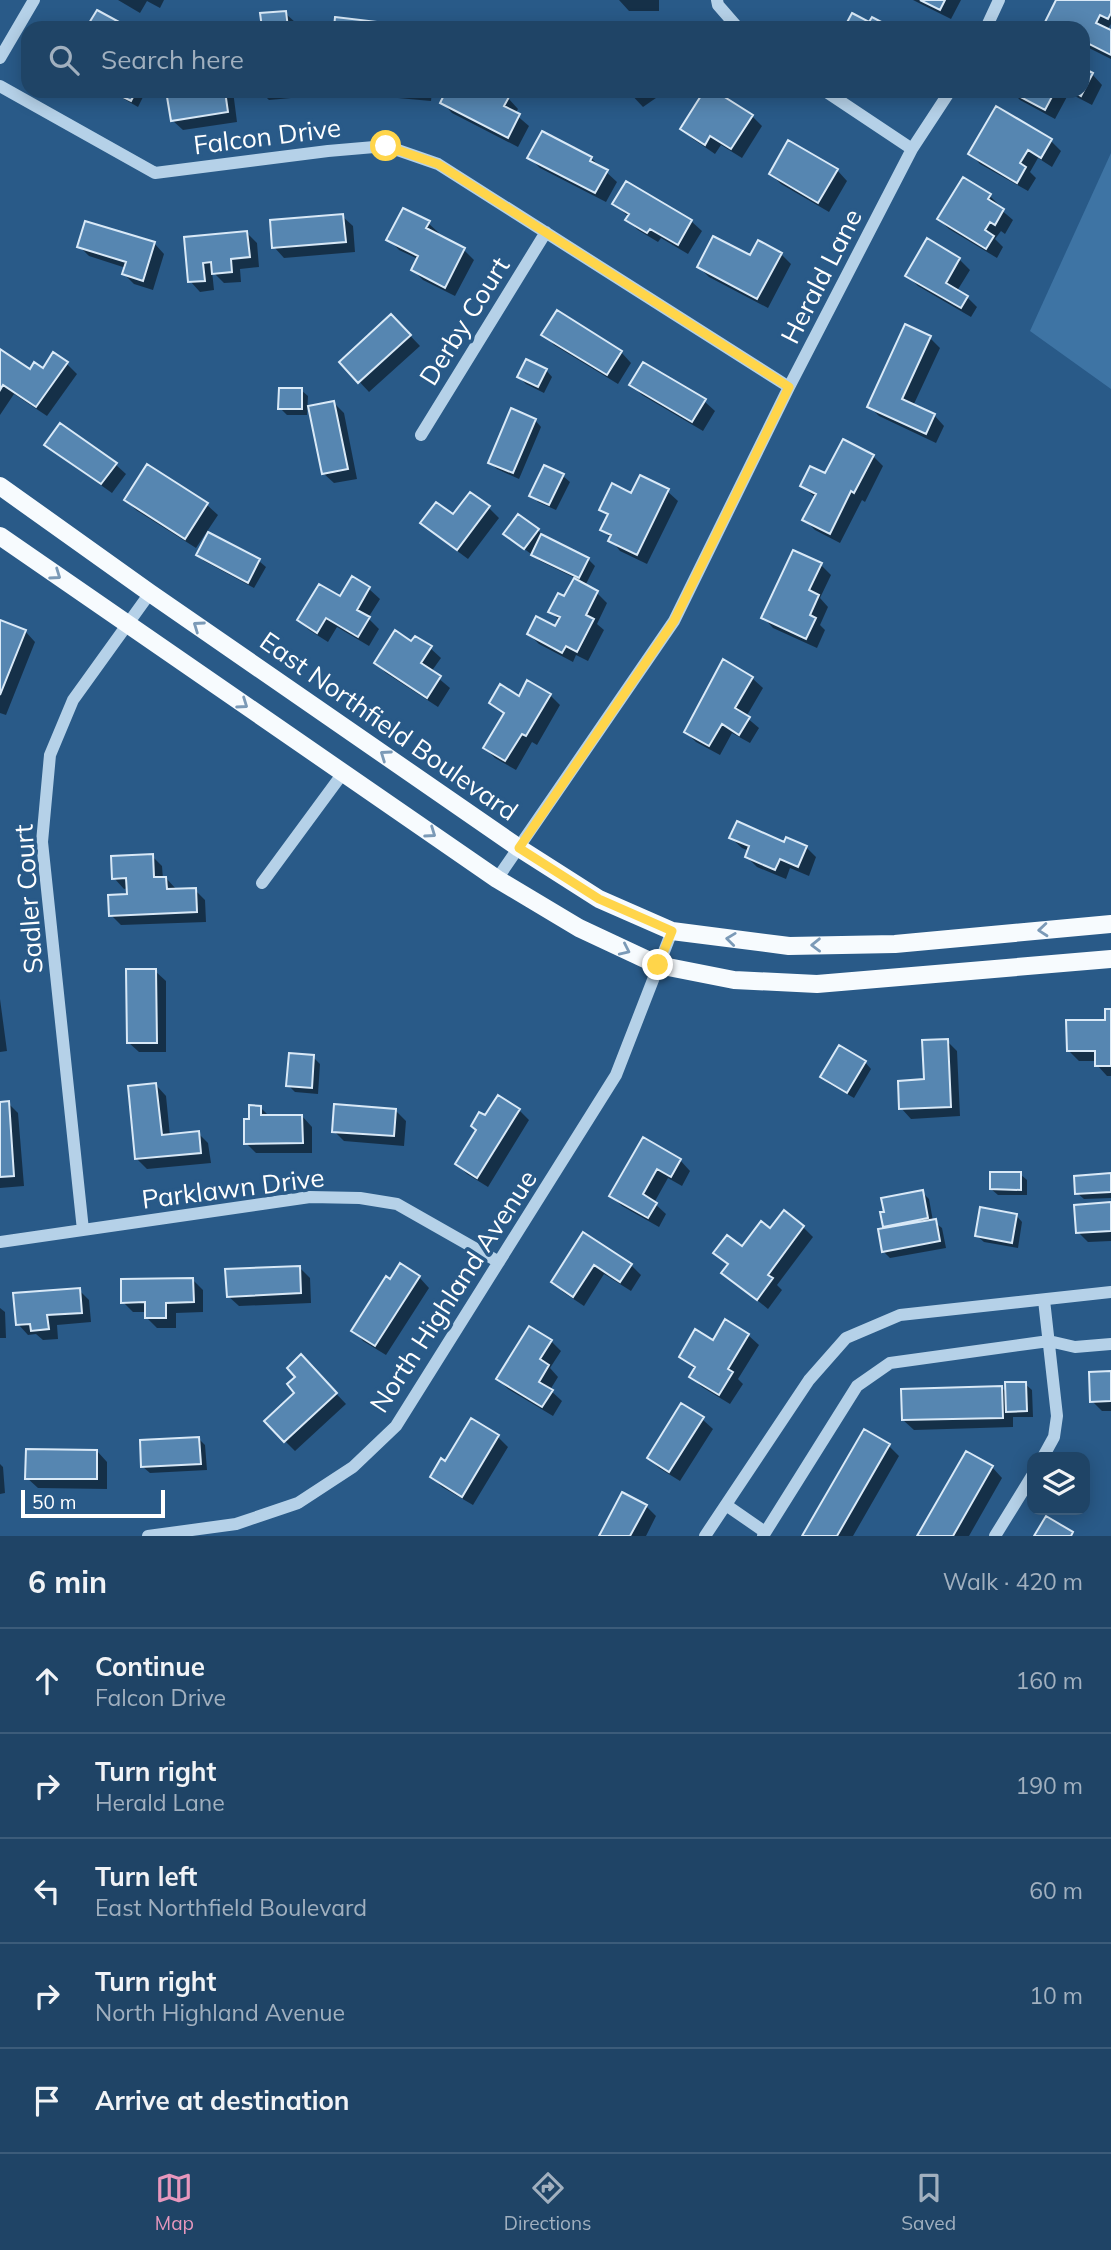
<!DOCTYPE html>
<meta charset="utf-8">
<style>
body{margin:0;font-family:Mulish,sans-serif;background:#274b6c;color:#f1f3f6}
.controls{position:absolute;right:21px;bottom:21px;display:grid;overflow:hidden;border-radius:14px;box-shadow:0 4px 18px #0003}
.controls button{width:63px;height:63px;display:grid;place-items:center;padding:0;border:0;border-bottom:2px solid #3c5c7a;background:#1f4466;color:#f1f3f6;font:35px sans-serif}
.scale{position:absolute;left:21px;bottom:18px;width:144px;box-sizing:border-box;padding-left:7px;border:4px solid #fff;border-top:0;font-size:19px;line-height:24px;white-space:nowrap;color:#fff;-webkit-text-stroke:5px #295a88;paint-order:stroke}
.stop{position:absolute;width:21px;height:21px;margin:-16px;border:5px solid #ffd54a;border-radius:50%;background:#fff}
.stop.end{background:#ffd54a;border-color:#fff;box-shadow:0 2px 7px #0008}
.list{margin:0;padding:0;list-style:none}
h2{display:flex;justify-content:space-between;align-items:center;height:91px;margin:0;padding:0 28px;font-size:30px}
h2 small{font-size:23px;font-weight:400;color:#a1b0bf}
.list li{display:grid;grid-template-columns:46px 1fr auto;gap:21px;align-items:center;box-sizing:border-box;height:105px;padding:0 28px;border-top:2px solid #3c5c7a}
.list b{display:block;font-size:26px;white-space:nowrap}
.list p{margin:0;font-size:23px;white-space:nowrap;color:#a1b0bf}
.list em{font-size:23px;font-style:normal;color:#a1b0bf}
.icon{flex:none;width:38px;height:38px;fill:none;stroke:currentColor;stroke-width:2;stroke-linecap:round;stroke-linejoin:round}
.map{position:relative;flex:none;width:1111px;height:1536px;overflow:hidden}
.search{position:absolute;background:#1f4466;box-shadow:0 4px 18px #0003;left:21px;right:21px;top:21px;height:77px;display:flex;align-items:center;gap:18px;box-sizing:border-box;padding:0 24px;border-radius:21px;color:#a1b0bf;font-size:26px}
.sheet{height:616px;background:#1f4466}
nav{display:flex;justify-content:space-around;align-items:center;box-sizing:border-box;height:98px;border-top:2px solid #3c5c7a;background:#1f4466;font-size:19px;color:#a1b0bf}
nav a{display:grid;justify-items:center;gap:4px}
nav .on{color:#e797bd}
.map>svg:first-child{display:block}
</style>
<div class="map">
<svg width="1111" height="1536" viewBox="0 0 1111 1536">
<rect width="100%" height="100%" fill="#295a88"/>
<!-- green -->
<path fill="#3e74a4" d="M1111,153V389L1030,331Z"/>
<!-- shadow -->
<path fill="#0007" d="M118,0H164L160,8L147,1L140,13Z
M619,0H659V11H629Z
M913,0H961L951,19Z
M1058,0H1111V24L1107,30L1111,32V59L1083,45V28H1053L1047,22Z
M285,13L296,23V28H263Z
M1083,70L1092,74L1102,85L1092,105L1069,93L1055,119L1020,100L1011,91H1083Z
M106,91H146L138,107L124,99L116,91L113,95Z
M168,91H233L237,122L183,130L172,120Z
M260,91H334L335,94L269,100Z
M371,91H432L431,101L376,96Z
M448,91H494L508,98L518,109L515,114L529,126L518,147L452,113L442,102Z
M628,91H666L643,107Z
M707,91H712L752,116L762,126L742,158L721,145L715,154L693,139L682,129Z
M1051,141L1061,151L1052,167L1038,158L1030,172L1036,178L1028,191L980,164L970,153Z
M530,158H591L617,182L606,202L540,168Z
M837,170L847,181L829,212L781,184L771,174Z
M990,196L1000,206L999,208L1013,220L1005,234L1001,231L995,239L1003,247L997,258L949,229L939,219Z
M614,204L691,221L702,231L688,254L661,238L658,242L638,230L627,220L629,217Z
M342,216L353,226L355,252L284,258L274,247Z
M428,223L439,233L437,236L464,250L474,260L455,296L423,280L413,270L418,259L399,250L389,239Z
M247,233L257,243L259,267L240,269L241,282L224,283L212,271L214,290L200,292L190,281L186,239Z
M928,241L959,259L970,270L957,291L967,297L977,307L971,317L918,286L907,275Z
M154,243L164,254L153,290L134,284L124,274L126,268L89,256L79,246Z
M781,254L791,264L768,308L709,277L699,267Z
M557,313L621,352L631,363L618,384L554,345L544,334Z
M401,326L420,346L369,392L341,362Z
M930,338L940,348L913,406L934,415L944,426L936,443L879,416L869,406Z
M0,351L30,371L44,370L54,355L67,364L77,374L47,416L14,394L0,415Z
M546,370L552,377L544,393L526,384L519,377Z
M632,385L704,401L715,411L703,431L642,395Z
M301,390L308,396L307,415H287L280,408Z
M334,403L344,413L357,479L334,483L323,473Z
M535,420L541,427L519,479L497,469L490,463Z
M47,444L115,464L126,474L112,493L57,454Z
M873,456L883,466L865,502L862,500L840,543L815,530L805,520L816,498L802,486Z
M147,466L207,505L218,515L196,548L136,510L126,500Z
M563,476L570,482L556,510L538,502L532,495Z
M667,491L678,501L647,564L620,551L603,529L609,517L601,509L632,495Z
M489,508L499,518L468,559L433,533L423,523Z
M538,530L545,538L588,559L595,566L585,586L597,593L607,603L597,624L604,630L588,661L576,655L573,662L539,644L529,634L556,629L560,621L550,611L565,599L575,578L540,561L505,534Z
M209,534L259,561L266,567L254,588L204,561L198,555Z
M821,565L831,575L820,598L828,607L820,625L825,630L817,648L773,628L763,617Z
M353,579L369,589L380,599L368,618L379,629L369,646L337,627L328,642L309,630L299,620L341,599Z
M0,625L25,631L35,642L6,715L0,713Z
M412,644L430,648L441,658L431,672L450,688L438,707L386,673L376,663Z
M752,678L763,688L746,717L759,728L750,743L732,733L720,755L696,742L686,732Z
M550,695L560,705L537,745L532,742L516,770L495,758L485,748L505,715L491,703Z
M731,838L806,847L816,857L809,876L790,868L786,879L757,867L747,857L749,851L742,848Z
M152,856L162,866L163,879L166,878L176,889L195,890L205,900L206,922L121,925L111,915L129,896L128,888L124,889L114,878Z
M155,971L166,981V1052H139L128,1042Z
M0,999L7,1051L0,1052Z
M1111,1010V1076H1107L1097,1065V1061H1079L1068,1050L1107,1022Z
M947,1041L957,1051L960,1116L911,1119L901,1108L925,1081Z
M313,1057L320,1064L318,1094L295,1092L288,1085Z
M865,1062L871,1069L854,1098L828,1083L822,1077Z
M156,1085L166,1096L170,1136L198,1133L208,1143L211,1163L147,1169L137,1159Z
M0,1103H8L18,1113L24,1186L0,1188Z
M260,1107L270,1117L302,1116L312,1127V1153H256L246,1143L250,1120Z
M395,1110L406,1121L404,1146L344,1141L334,1131Z
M519,1110L529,1120L488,1187L467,1174L457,1164L486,1118Z
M643,1140L680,1160L690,1171L682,1186L668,1178L654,1203L666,1214L659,1227L622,1206L611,1196Z
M1020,1174L1027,1180V1195H998L991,1189Z
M1111,1175V1198L1084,1199L1077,1193Z
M922,1192L929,1199L933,1221L942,1228L946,1248L890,1258L883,1251L885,1230L882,1214Z
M1111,1204V1241L1088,1242L1078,1232Z
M1016,1215L1022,1222L1018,1248L984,1242L977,1236Z
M803,1227L813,1237L777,1285L782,1290L768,1309L724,1273L729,1266L715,1253L742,1249L770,1231Z
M583,1235L631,1265L641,1275L631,1291L604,1274L584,1306L563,1292L553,1282Z
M299,1267L310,1278L311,1303L239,1306L228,1296Z
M419,1277L429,1288L386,1355L363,1341L353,1330L390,1281Z
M193,1280L203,1290V1312L176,1313V1328H157L147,1318V1312H133L123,1302Z
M79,1290L89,1300L91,1322L57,1325L58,1339L43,1340L36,1334L28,1335L18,1324Z
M0,1308L5,1312L6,1338H0Z
M748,1335L759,1345L738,1379L743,1384L730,1404L702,1387L691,1377L696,1370L681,1357L713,1342Z
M551,1341L561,1351L550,1368L558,1377L550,1390L562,1401L553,1416L508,1389L498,1379Z
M311,1367L346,1404L295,1451L285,1441L297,1393Z
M1111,1373V1411H1102L1092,1401Z
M1025,1384L1032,1390L1033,1417H1013V1427L914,1430L903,1420L1002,1388L1007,1393Z
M702,1419L713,1429L680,1481L659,1468L649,1458Z
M471,1421L498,1437L508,1447L473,1505L442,1487L432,1477L446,1463Z
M864,1431L889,1446L899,1456L853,1536H804Z
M199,1439L205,1445L207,1470L150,1473L143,1467Z
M97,1451L107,1462V1489L38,1488L27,1478Z
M966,1453L992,1467L1002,1478L969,1536H919Z
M0,1464L3,1467L5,1493L0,1494Z
M622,1494L646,1506L656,1516L646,1536H601Z"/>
<!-- building -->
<path fill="#5686b1" stroke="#d9e9f7" stroke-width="2" d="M920,0H945L940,10Z
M1056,0H1111V13L1108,19L1100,15L1096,23L1111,30V55L1083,41V28H1056L1045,22Z
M97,10L121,23L119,28H86Z
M286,11L288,28H262L260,13Z
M852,13L869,22L872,17L893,28H844Z
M335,17L378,22L377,28H334Z
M1083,68L1093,73L1081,96L1073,91H1083Z
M116,91H136L131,101L115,93Z
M166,91H225L228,112L171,121Z
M446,91H498L509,97L504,106L520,114L508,138L440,103Z
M704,91H715L753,115L731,149L710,136L705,145L680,129Z
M1009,91H1055L1045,110Z
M996,106L1052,139L1041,158L1028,150L1020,163L1026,167L1017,183L968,154Z
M542,131L592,157L590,161L608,170L595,193L527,158Z
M788,140L838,169L818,203L769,174Z
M963,177L991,194L988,199L1004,209L995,225L990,222L985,230L994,236L986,249L937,219Z
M626,181L692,220L678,245L650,229L647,233L625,220L629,214L612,204Z
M403,208L430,221L426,228L465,248L445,288L411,270L418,256L386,240Z
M343,214L346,242L272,248L270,220Z
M85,221L155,242L143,281L122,274L126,262L77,247Z
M247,231L250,257L231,259L232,272L212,274L211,262L203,263L205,281L188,282L184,237Z
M713,236L750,255L758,240L782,253L757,299L697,267Z
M927,238L960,258L946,283L968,296L961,308L905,276Z
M557,310L622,351L607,375L541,335Z
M391,314L411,335L358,383L339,362Z
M905,324L931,336L902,399L935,414L926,434L867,407Z
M0,349L30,369L34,362L43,368L53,352L68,362L36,407L3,385L0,390Z
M526,359L547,369L538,387L517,377Z
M643,362L706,399L692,422L629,385Z
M279,388H302V409H278Z
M334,401L348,469L322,474L308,406Z
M511,408L536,419L513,473L488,463Z
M60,423L117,463L101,484L44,445Z
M843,439L874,455L854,493L851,491L830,534L802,520L816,494L800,486L810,466L825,473Z
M147,464L208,503L185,539L124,500Z
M544,465L564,474L549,505L529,496Z
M640,475L669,489L637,555L608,541L611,535L600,530L608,514L599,510L612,483L631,493Z
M470,492L490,506L457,550L420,523L436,502L453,514Z
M518,514L539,529L524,549L503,534Z
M208,532L260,559L248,583L196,555Z
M541,534L589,558L579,578L531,555Z
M793,550L822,563L809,590L819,595L810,615L816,618L806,639L761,618Z
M352,576L370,587L357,610L370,617L358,637L326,618L317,633L297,620L319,584L340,596Z
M574,578L598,591L586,615L594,619L577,652L566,646L562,653L527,634L536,616L555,626L560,617L548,612L558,593L564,596Z
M0,620L26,630L0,695Z
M395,630L411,641L415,636L432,646L421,663L441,676L427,698L374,663Z
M723,659L753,677L735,708L750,717L739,735L722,724L709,746L684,732Z
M527,680L551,694L526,736L522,734L505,761L483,748L504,713L489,703L500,684L519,696Z
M737,821L784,842L786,837L807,846L798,867L780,859L775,870L745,857L749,846L729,838Z
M153,854L154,877H166L167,889L196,888L197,912L109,916L108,895L127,894L126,878L112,879L111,856Z
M126,969H156L157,1043H127Z
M1105,1009H1111V1066H1095V1051H1067L1066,1020H1105Z
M948,1039L951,1107L899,1109L898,1081L924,1079L922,1040Z
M839,1045L866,1061L847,1093L820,1077Z
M289,1053L314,1055L312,1088L286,1086Z
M156,1083L162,1135L199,1131L201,1153L135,1159L128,1086Z
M498,1095L520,1109L477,1178L455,1164L476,1130L471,1126L479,1112L485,1115Z
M9,1101L14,1176L0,1177V1102Z
M334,1104L396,1109L394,1136L332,1132Z
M249,1105L261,1106V1115H302L303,1143L244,1144V1119H249Z
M643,1137L681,1159L671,1177L657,1169L643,1194L657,1203L648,1218L609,1196Z
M990,1172H1021V1190L990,1189Z
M1111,1173V1192L1075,1194L1074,1176Z
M923,1190L928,1218L883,1227L880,1212H884L881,1198Z
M1111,1202V1231L1076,1233L1074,1205Z
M980,1207L1017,1214L1012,1243L975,1236Z
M784,1210L804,1226L768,1275L773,1278L757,1300L721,1273L728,1264L713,1253L727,1235L742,1246L761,1221L770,1228Z
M936,1219L940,1241L882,1252L878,1229Z
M583,1232L632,1264L620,1282L594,1265L573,1297L551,1282Z
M400,1263L420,1276L375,1346L351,1331L386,1276L390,1279Z
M300,1266L301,1293L227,1297L225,1269Z
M193,1278L194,1302L166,1303V1318H145V1302L121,1303V1279Z
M80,1288L82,1313L47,1315L49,1329L31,1331L30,1324L16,1325L13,1293Z
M725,1319L749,1334L728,1369L733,1372L719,1395L689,1377L695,1367L679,1357L695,1329L713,1340Z
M529,1326L552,1340L540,1359L549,1365L539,1382L553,1390L542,1407L496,1379Z
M301,1354L337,1393L284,1442L264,1421L294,1393L287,1384L295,1377L287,1368Z
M1111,1371V1401L1090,1402L1089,1372Z
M1005,1382H1026L1027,1411L1006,1412Z
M1002,1386L1003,1418L902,1420L901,1389Z
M681,1403L704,1417L669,1472L647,1458Z
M471,1418L499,1435L462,1497L430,1477L441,1458L445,1461Z
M864,1429L890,1444L837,1536H802Z
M199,1437L201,1464L141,1467L140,1440Z
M26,1449L97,1450V1479H25Z
M966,1451L993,1466L953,1536H917Z
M622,1492L647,1505L630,1536H599Z
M1046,1516L1073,1532L1071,1536H1034Z"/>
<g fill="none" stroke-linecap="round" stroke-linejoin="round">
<!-- minor -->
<path stroke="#b5d1e8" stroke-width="12" d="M717,0L718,5L738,28
M986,28L999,0
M0,58L34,0
M0,86L155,173L328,151L386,146L438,164L789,387
M825,91L912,149
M421,435L546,232
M497,879L674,621L789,387L912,149L950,91
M262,883L343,773
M83,1230L42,842L50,755L73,700L150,593
M0,1242L310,1197L360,1198L397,1204L499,1262
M1043,1457L1054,1437L1057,1416L1044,1300
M726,1505L765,1532
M148,1536L236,1524L298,1503L353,1467L396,1426L616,1075L672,931
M705,1536L809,1380L846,1338L900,1315L1111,1292
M763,1536L857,1386L890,1363L1049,1341L1075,1347L1111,1344
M995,1536L1032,1476"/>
<!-- major -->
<path stroke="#f7fbfe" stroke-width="18" d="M0,486L150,593L519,848L599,899L672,931L789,946L895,944L1111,924
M0,536L497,879L579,928L658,965L734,980L817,984L1111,959"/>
</g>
<!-- one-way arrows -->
<defs><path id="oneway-chevron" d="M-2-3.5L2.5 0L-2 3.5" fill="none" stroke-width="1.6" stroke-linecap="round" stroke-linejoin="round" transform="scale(1.75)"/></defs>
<g stroke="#7b9ab7">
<use href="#oneway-chevron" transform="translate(56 575) rotate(35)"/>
<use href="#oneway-chevron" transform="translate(198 626) rotate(-145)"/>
<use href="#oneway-chevron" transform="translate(243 704) rotate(35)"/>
<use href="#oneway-chevron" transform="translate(385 755) rotate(-145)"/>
<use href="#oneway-chevron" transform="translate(431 833) rotate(35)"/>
<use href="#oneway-chevron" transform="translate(1043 930) rotate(175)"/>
<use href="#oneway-chevron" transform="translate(731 939) rotate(-173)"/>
<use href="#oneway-chevron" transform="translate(816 945) rotate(179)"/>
<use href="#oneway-chevron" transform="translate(625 950) rotate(25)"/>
</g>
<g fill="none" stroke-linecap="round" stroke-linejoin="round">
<!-- route -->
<path stroke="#ffd54a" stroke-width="9" d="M386,146L438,164L789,387L674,621L519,848L599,899L672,931L658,965"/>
</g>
<g text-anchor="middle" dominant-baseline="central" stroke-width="7" stroke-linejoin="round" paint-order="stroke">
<!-- street labels -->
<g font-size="26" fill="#fff" stroke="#295a88">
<text transform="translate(267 136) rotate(-7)">Falcon Drive</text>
<text transform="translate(821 276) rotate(-63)">Herald Lane</text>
<text transform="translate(464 321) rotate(-58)">Derby Court</text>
<text transform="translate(389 726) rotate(35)">East Northfield Boulevard</text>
<text transform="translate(28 899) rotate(-94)">Sadler Court</text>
<text transform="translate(233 1188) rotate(-7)">Parklawn Drive</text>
<text transform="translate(453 1291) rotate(-57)">North Highland Avenue</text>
</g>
</g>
</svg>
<div class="controls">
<button><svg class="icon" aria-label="layers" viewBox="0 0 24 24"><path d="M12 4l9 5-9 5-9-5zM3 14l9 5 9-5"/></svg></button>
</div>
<div class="scale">50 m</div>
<div class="stop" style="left:386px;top:146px"></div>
<div class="stop end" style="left:658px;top:965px"></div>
<div class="search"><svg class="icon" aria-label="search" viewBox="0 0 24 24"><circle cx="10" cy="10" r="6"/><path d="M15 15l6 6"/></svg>Search here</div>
</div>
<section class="sheet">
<h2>6 min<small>Walk · 420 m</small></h2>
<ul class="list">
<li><svg class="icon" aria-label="ahead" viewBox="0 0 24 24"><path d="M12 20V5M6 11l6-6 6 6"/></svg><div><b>Continue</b><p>Falcon Drive</p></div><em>160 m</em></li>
<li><svg class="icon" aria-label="right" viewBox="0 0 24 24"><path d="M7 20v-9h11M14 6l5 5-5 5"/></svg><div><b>Turn right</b><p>Herald Lane</p></div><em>190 m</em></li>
<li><svg class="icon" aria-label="left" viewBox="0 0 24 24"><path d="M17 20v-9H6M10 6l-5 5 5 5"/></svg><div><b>Turn left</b><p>East Northfield Boulevard</p></div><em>60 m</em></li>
<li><svg class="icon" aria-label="right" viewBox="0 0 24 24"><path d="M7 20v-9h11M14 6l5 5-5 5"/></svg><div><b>Turn right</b><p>North Highland Avenue</p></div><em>10 m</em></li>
<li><svg class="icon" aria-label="arrive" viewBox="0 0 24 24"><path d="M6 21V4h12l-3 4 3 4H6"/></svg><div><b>Arrive at destination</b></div></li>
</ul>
</section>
<nav>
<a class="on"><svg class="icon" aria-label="map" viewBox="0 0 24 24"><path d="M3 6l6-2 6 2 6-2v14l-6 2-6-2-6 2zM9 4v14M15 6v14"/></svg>Map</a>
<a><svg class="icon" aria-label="directions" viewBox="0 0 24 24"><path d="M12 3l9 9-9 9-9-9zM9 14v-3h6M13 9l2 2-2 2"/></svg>Directions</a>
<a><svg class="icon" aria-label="saved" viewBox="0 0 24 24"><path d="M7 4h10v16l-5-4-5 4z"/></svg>Saved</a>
</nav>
